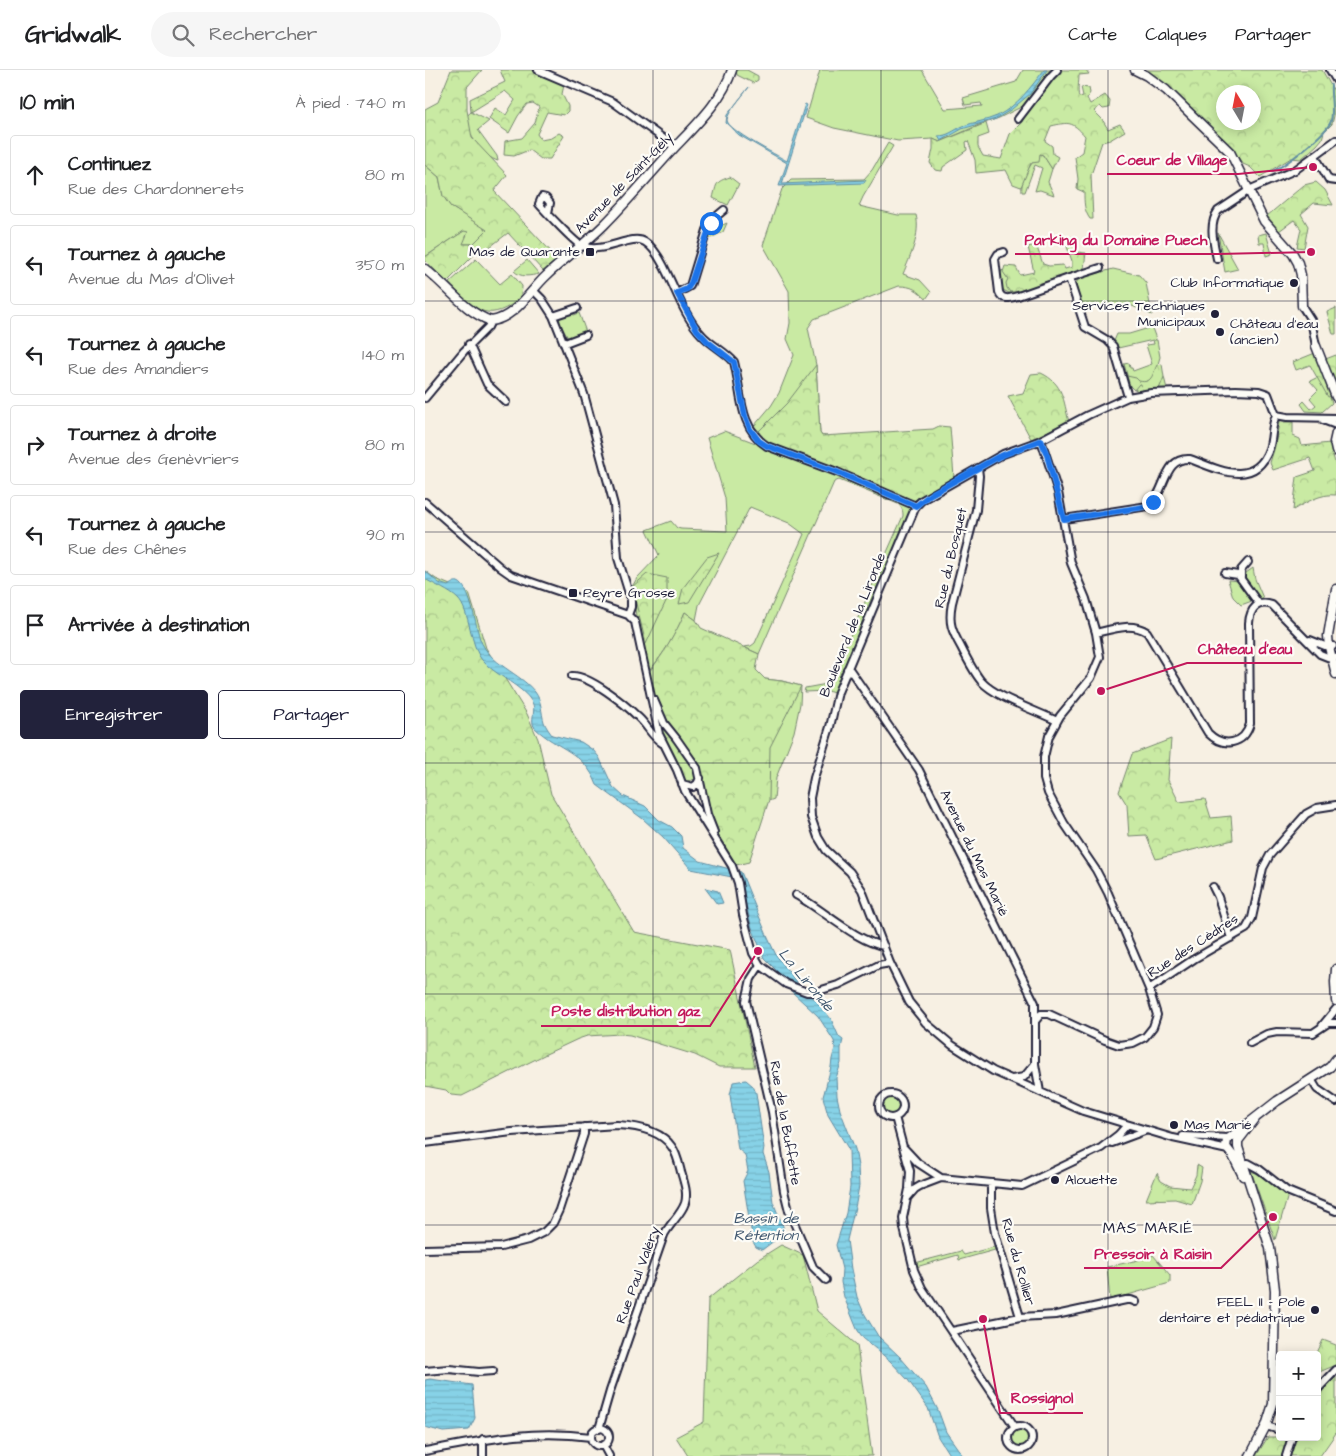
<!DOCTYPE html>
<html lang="fr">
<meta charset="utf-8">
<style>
body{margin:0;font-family:"Architects Daughter",sans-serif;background:#f6f6f6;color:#202124}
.controls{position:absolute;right:15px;bottom:15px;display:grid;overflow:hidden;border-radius:5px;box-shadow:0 2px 12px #0003}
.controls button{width:45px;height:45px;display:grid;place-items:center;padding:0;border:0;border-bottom:1px solid #e0e0e0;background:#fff;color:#202124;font:25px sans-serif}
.compass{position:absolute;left:791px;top:15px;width:45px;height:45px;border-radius:50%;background:#fff;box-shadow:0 2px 12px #0003;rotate:350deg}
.stop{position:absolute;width:15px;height:15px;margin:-11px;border:4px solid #1a73e8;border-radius:50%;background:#fff}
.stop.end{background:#1a73e8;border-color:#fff;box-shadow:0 1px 5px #0008}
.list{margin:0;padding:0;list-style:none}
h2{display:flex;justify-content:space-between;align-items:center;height:65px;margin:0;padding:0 20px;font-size:21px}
h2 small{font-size:16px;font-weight:400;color:#757577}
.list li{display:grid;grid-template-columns:32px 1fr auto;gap:15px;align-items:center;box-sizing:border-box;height:80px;margin:0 10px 10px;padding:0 10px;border:1px solid #e0e0e0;border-radius:5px}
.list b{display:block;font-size:19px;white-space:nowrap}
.list p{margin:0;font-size:16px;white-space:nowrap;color:#757577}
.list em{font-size:16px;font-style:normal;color:#757577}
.actions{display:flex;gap:10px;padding:15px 20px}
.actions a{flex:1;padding:11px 0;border:1px solid #22223b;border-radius:5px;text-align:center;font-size:18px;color:#22223b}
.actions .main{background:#22223b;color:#fff}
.icon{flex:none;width:28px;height:28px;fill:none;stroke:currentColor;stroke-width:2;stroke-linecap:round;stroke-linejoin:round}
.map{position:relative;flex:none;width:911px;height:1386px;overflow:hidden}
header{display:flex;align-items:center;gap:30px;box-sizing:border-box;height:70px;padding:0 25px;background:#fff;border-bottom:1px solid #e0e0e0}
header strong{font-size:24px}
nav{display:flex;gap:28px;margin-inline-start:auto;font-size:18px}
.search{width:350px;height:45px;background:#f6f6f6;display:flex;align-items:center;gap:12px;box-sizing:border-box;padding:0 18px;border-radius:28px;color:#757577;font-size:19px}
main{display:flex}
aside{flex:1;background:#fff}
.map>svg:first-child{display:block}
</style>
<header>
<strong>Gridwalk</strong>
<div class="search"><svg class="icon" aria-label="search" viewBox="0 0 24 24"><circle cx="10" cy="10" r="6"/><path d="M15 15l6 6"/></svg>Rechercher</div>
<nav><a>Carte</a><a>Calques</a><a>Partager</a></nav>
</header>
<main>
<aside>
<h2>10 min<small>À pied · 740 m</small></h2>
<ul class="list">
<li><svg class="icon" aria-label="ahead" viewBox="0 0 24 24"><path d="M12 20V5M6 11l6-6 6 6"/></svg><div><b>Continuez</b><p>Rue des Chardonnerets</p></div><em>80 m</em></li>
<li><svg class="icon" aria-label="left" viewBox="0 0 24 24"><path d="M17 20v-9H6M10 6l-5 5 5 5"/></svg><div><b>Tournez à gauche</b><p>Avenue du Mas d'Olivet</p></div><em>350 m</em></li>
<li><svg class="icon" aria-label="left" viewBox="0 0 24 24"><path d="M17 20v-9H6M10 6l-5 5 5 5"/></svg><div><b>Tournez à gauche</b><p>Rue des Amandiers</p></div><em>140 m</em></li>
<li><svg class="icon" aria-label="right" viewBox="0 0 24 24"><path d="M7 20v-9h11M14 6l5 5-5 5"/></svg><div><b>Tournez à droite</b><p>Avenue des Genèvriers</p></div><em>80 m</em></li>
<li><svg class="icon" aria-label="left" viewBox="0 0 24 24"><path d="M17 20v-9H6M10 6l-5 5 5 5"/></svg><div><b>Tournez à gauche</b><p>Rue des Chênes</p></div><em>90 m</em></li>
<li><svg class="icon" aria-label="arrive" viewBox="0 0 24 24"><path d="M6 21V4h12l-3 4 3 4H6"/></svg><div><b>Arrivée à destination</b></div></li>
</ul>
<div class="actions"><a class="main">Enregistrer</a><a>Partager</a></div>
</aside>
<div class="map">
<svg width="911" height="1386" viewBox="0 0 911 1386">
<defs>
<pattern id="forest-crowns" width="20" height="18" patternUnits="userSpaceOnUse" patternTransform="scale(1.25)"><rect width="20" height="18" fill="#c9eaa3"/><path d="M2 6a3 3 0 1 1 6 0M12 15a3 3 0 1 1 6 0" fill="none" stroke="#acc88d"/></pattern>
<pattern id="water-rules" width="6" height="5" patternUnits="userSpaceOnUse" patternTransform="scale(1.25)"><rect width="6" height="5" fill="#87d2e7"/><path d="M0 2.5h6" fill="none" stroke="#74b4c7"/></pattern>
</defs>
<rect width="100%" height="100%" fill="#f7f0e3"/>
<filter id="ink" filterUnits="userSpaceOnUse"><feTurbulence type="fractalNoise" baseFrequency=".02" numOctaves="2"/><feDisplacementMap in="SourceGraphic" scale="10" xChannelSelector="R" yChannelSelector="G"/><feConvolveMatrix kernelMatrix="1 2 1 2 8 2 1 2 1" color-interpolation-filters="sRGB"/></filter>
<g filter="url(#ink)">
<!-- green -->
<path fill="#c9eaa3" stroke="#76866f" d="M395,0H497L520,39L557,36L556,33L540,35L538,28L591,12L598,0H629L600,35L574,48L554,55L515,72L508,69L473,71L409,58L381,48Z
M46,42L64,51L53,60L72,86L73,91C58,87 44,63 37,50Z
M463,73L468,76L438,127L434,136L473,145H491C496,164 485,187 478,204L495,210L506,222L501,229C493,220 487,216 474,216L389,249L383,258L391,295L395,363L397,366H400L336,369L334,361L329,356L346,336L354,323L369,285L362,269L365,253L364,221L338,175L357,119L366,110L439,109L447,100Z
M615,84L618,85L627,99L623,112L629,125L615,120L610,121L617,98L610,95L600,122H597C595,109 606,93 615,84Z
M0,95L14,107L18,126L26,137L63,160L48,174H37L39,161L0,187Z
M305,107L314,114L303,135L288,128C292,113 290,112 305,107Z
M302,153L298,162L282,170C286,154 290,159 302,153Z
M793,163L813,199L800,202Z
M841,163L847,184L841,186L839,173H834L833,165Z
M51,189L75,214L87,204L97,216C97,225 94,230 86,235C57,254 44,232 24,213Z
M102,190L114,204C105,206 96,208 89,201Z
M688,199L714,205L721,213L727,245L705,235L685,239L670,234L658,241L651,216L652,211L656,208Z
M577,200C583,206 589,214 588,223H584L578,220L575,205Z
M146,243L149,245L154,243L161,262L143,268L134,252L135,251L134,248Z
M724,258H727L731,269L729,270H732L735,287L731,301L739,307L742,319L713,321L705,316L699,294L704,293L705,298H707L708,301L727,294L721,275L729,274L728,270L693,278L689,271L692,264H704Z
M893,307L907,326L905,328L907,333L897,342L881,341L876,334L879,331L886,339L891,335L885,328L893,320L885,311Z
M299,361L333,374L335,373L423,408L486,436L487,439L445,532L409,623L402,621L379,622L380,618L402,614L409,602L478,446C478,440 477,438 473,434L414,410L409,412L334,584L319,577L326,576L330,573L379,464L364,453L325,437L274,535L271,550L260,542C250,566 240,582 224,601L211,546L207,517L212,508L234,485L222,460L246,451L252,458L256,459L302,461L300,428L282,368Z
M828,498L830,509L838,528L834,529L820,508L821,503Z
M803,510L814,511L827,531L816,535L808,527Z
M331,600L340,609L357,611L376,616L375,634L369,662L351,708L349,729L322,739Z
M458 1036a8 8 0 1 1 16 0a8 8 0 1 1-16 0Z
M826,1101L833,1104L863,1125L850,1170Z
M569,1177L570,1180L534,1190L533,1185L491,1197L490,1193L536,1181L539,1185Z
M728,1185L745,1205V1213L685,1230L682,1197L718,1189Z
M586 1368a9 9 0 1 1 18 0a9 9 0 1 1-18 0Z"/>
<!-- forest -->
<path fill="url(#forest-crowns)" stroke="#76866f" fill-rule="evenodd" d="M26,0H57L42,17V40L47,68L82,105L69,121L133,189L118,201L83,163L61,180L57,177L22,212L0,190V187L39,161L43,162L38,174H48L62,160L26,137L18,126L14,107L0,95V39L13,32Z
M75,0H106L139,15L137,24L143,36V41L139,45L122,42L112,64L116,70L126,68L134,63L139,66L125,89H116L104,80L89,86L79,85L80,71L97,68L110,53L114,37L108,33L102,34L93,46L84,63L64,49L70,38L81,45L90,30L80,21L46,42L45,29L80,12Z
M311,0H322L333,6V10L328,13L312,5Z
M636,0H661L664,4L654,5C654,13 652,20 654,27L658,26L656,17L664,18L665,23L662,28L665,34L680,25L685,31L684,38L678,39L675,36L669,41L677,49L683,59L695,54L700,61L685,70L677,72L666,105L668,149H665C659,141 659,132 659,122L652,119L653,109L650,87L657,82L660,66C647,51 644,52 626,56L620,71L627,76L628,84L633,87L627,99L618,85L615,84L614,92L606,93L596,117L588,114L581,100L551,103L550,90L543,71L541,72L542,80L518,97L517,101L510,100L505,93L508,79V69L515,72L561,53L564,64L553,68V77L558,86L576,89L585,64L597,52L601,43Z
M718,0H897L909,21V46L907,54L899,62L897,69L892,75L876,89L866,88L835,107L825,97L818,94L807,79L746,21L726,4ZM798,22H828V52H798Z
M891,112L900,120L908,135L889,133L876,144L883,156L879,178L872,177L876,159L869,150L854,161L842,146L879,115Z
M650,167L652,182L661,183L659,198C645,206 600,222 585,222L582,218L581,213L583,209L578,202L580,196L591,197L595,205L609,202L603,177L611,175L618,194L624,196L638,195L640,199L647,197V191L639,168Z
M911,238V264H908L902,242Z
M890,283L907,326L903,327L885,295L871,300L868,292Z
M911,285V319L898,290Z
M737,294L739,307L734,319L717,321L716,314H714L709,320L705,316L702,306L711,308L714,311C727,314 727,305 732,295Z
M391,295L395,363L397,366L508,359L514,356L525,357L529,407L488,431L342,374L336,369L334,361L362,333Z
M616,303C639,314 638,330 644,352L606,369L583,326L598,323L606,304Z
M854,352H868V366L875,369L877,376L905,373L911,397V425C896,423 880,433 868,440L872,407L890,401L885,388L848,400L845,393L850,376Z
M294,483L264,532L254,534L258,518L282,487Z
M0,501L11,509L44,523L61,578L102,644L113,669L126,724L209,862L305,880L330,997H294L270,985L205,965L195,964L162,966L153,969L123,983L37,1026L26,1025L21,1020L0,1016Z
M222,504L242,508V529L221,574L207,517Z
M260,542L271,550L276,558L334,584L331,600L340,609L357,611L376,616L345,677L344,730L324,792L307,796C289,768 282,741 275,708L259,712L246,679L232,664L228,653L230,627L224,602C240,582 250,565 260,542Z
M746,669L743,710L754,732L780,729L786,748L806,746L808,770L731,789L721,765L704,766L702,735L694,722L707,684Z
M772,1095L777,1098L775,1111L767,1134L750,1129L721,1130L732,1103L736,1111L745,1116L765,1118L771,1105Z
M356,1175L378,1185L392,1241L432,1275L447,1386H263L251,1367L279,1352L283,1229L332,1190Z
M898,1270L911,1275V1295L892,1303L891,1285Z
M911,1307V1363L895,1386H831L843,1367H892V1326Z"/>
<!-- water -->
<path fill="url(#water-rules)" stroke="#5f8ca2" d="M619,0H622L605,24L587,39L571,49L537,59L516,71L513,66C523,66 529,60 538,56C549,52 561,51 572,46C592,36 606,17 619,0Z
M324,17C319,24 302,43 302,50C302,60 352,85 362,91L380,34L382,35L357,114L441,110L439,113L354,116L362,93L314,65L301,53L302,45Z
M0,501L14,513L23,516C26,514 29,511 33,512C45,516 51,557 55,569C65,595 94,602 110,622C117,631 116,642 119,652C121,657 124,661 127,665L156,672L168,680L174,687L188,717L198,726L220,736L234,750L247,757L256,766L258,778L275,791L316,802L343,868L351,885L379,922L390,929L406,949L414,967L418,970L416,978V993L411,1008L412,1026L415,1040L430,1079L433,1096L434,1116L431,1133L422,1170L426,1199L432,1227L439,1243L453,1266L475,1287L501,1317L513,1340L521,1362L538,1386H525L513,1367L503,1338L483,1310L465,1291L438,1268L432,1259L419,1227L416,1212L417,1199L411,1175L421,1143L425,1117L424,1080L403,1045L398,1027L406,997L407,989L410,978L409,971L393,946L367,922L360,909L339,888L326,855L315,811L307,807L266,799L238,767L218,749L172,715C159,681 133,680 110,658C104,650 112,641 107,632C98,616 68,604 57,590C45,575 45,541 33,529C25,521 10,515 0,509Z
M280,818L293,821L298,833L292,834Z
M321,1010L328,1016L331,1023L339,1078L338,1084L344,1102L348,1132L358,1156V1160L354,1167L337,1180L331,1177L328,1172L318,1111L323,1101L320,1085L313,1079L305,1025L308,1012Z
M5,1309L47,1315L50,1348L44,1360L18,1362L0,1357V1310Z"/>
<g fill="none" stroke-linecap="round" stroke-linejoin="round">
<!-- stream -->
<path stroke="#5f8ca2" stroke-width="2" d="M847,101C858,98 903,62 906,51C909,39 905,27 906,15"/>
<!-- minor casing -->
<g stroke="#22223b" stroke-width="10">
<path id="minor" d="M113,0L188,32L250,77
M905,0L911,10
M593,49L626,6L632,0
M890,86L904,110L911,111
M123,143L125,133L121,128L117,127L114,134C121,142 150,173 157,176C179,185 206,163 220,172C230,178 237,192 242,203C252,223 261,249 277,265C287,276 300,281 309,292C317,322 313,357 342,376L412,402L491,436
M579,182L573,184L570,189L574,222C577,231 586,228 593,226L644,208L660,257L682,270L688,276L703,327
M792,189C789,174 783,155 793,141L826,119L870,100L911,70
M644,208L675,198
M108,220L117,229L128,246L159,324L189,435L193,488L206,530V537L203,545
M252,223L265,216L282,160L287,150L299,140
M877,236L886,250L891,276
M128,246L152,238
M140,273L161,265
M44,274L62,314L81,332
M0,328L39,281L63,257L66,251
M898,350L911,355
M553,398L554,406L551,440L527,533C523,553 527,561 536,577C542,589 548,601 556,611C570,627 612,641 632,651
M0,432L76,498L86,505L203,545L210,552L234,664L252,700L260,721L307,796L313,813L318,845L328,883L335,895L361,914L382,922H390L413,915L454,895L465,893
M639,449L723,436C742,423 737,387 765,389C792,399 830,419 844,379C848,367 846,356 851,345L862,347L911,348
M800,503L813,505L834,534
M816,507V500L823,492
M671,563C688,559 706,552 722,562L783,663C798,678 819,675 825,654L824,553C825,539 832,530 847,535L895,584L905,588L911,587
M885,570L900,576H908
M422,599L425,600L494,700L610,933V994L615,1022
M147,606C164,605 201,635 213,647C223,656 226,666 237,673
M229,630L239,653L251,668L272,698L282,744L289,762
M257,714L268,717L272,714L275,708
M788,817L793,827L806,868
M371,825C397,839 432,872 459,876
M335,895L326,909L321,931L347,1042L359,1121L364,1141L388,1197L401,1210
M724,919L769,889L821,859L827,848L838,798L845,785L881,744L892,738L911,735
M611,950L616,944H624L680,970L694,975L708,973L720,967L728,957L732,945L724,919L683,823L671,800L639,753L623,723L619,709V687L624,666L635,646L666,608L675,587L671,563L661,529L646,493L633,422L616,370
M897,956L911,939
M825,973L842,964L852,962L888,963L903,953H911
M587,1009L599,1007L610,994
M886,1009L892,1019L911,1032
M454 1036a12 12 0 1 1 24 0a12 12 0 1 1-24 0Z
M470,1047L478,1077L493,1093L516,1108
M758,1066L804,1068
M0,1073L87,1062L192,1055C211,1056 236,1060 247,1077C252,1084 254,1094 256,1102C259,1112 263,1123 260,1133C256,1145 245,1153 239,1165L185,1321L174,1359
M687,1073L722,1060
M478,1077L485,1101L484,1119L478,1148L479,1158L489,1200L497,1218L590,1357
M803,1080L748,1068L658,1041L568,1001L527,975L501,953L484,932L465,893L437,820L425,802L401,780L393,767L386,747L385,728L389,708L405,657L413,622L491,436L497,430L578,384L614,371L663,345L703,327L726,323L811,320L834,321L843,324L851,345
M816,1095L823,1093L834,1099L862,1121L911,1141
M566,1114V1138L570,1163L595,1247
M483,1127L490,1119L495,1116L516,1108L597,1116L676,1078L693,1065L702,1055
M0,1179L76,1177L103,1170L119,1162L128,1153L134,1140L159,1064V1057
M527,1261L595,1247L631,1245L701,1230H706L711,1232
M0,1301L24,1299L54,1302L68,1301
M892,1320L911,1300
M841,1356L855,1360
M583 1368a12 12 0 1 1 24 0a12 12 0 1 1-24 0Z
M166 1367a9 9 0 1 1 18 0a9 9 0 1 1-18 0Z
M178,1375L184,1386
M0,1381C59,1370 105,1359 166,1367
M58,1386V1369
M861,1386L867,1367"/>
</g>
<!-- tertiary casing -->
<g stroke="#22223b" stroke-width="11">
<path id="tertiary" d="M710,0L722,6L741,20L805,82L839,151L868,184L873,193L876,205L877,236
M0,199C21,215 40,242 66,251C90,248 105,221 121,206C140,188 161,173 179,155C204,130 227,102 251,76C272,54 298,29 307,0
M891,276L911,327
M911,363L909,372L911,381
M911,519L903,566L904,577L911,604
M911,899L910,912L911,931
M818,1106L808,1086L801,1077L802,1070L852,1031L905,997L911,989
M825,1386L841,1356L848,1334L850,1220L845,1178L813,1077V1071L830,1049"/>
</g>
<!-- minor -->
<use href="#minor" stroke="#fdfcf7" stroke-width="6"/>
<!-- tertiary -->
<use href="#tertiary" stroke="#fdfcf7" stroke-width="8"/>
</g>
</g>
<g fill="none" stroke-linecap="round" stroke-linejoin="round" filter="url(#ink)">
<!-- route -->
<path stroke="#1a73e8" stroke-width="6" d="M286,153L266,213L262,219L252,223L272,260L282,271L309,292L320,346L325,359L334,371L342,376L412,402L491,436L506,424L573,387L616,370L622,385L639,449L713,438L723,436L728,432"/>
</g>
<!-- grid -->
<path fill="none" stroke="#22223b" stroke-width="1" stroke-opacity="0.55" d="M228,0V1386M456,0V1386M683,0V1386M0,231H911M0,462H911M0,693H911M0,924H911M0,1155H911"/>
<!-- markers -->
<g fill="#22223b" stroke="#fdfcf7" stroke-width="2">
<rect x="160" y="177" width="10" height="10" rx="2.5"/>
<circle cx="869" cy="213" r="5"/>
<circle cx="790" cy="244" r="5"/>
<circle cx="795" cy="262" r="5"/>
<rect x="143" y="518" width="10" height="10" rx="2.5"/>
<circle cx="749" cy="1055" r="5"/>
<circle cx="630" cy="1110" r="5"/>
<circle cx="890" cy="1240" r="5"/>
</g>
<g text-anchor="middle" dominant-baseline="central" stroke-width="4.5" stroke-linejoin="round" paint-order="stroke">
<!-- street labels -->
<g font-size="14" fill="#22223b" stroke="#fdfcf7">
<text transform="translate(199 113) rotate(-46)">Avenue de Saint-Gély</text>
<text transform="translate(526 488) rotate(-77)">Rue du Bosquet</text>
<text transform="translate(428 555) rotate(-68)">Boulevard de la Lironde</text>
<text transform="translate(549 783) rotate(64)">Avenue du Mas Marié</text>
<text transform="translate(768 876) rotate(-33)">Rue des Cèdres</text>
<text transform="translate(360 1053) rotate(80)">Rue de la Buffette</text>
<text transform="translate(593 1192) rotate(74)">Rue du Rollier</text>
<text transform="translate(213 1205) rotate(-70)">Rue Paul Valéry</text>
</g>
<!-- poi labels -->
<g font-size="14" fill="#22223b" stroke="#fdfcf7" text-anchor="end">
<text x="155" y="182">Mas de Quarante</text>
<text x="859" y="213">Club Informatique</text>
<text x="780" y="236">Services Techniques<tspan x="780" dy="16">Municipaux</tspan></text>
<text x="805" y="254" text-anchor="start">Château d'eau<tspan x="805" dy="16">(ancien)</tspan></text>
<text x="158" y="523" text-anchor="start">Peyre Grosse</text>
<text x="759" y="1055" text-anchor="start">Mas Marié</text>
<text x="640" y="1110" text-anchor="start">Alouette</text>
<text x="880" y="1232">FEEL II - Pole<tspan x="880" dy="16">dentaire et pédiatrique</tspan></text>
</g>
<!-- water labels -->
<g font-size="15" font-style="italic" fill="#40576f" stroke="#fdfcf7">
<text transform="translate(381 910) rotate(50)">La Lironde</text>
<text x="341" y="1148">Bassin de<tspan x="341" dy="17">Rétention</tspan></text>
</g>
<!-- neighbourhood labels -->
<g font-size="15" letter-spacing="1" fill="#22223b" stroke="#fdfcf7">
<text x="723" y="1158">MAS MARIÉ</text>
</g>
</g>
<!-- callouts -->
<path fill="none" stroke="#c2185b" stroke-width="2" d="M888 97L813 104H682M886 182L793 184H590M676 621L762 593H877M333 881L285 956H116M848 1147L796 1198H659M558 1249L575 1343H658"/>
<g fill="#c2185b" stroke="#fdfcf7" stroke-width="2">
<circle cx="888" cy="97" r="5"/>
<circle cx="886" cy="182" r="5"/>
<circle cx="676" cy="621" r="5"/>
<circle cx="333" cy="881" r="5"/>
<circle cx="848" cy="1147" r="5"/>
<circle cx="558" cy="1249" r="5"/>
</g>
<g font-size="15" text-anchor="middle" font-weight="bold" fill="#c2185b" stroke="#fdfcf7" stroke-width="4.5" stroke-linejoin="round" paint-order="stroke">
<text x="747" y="95">Coeur de Village</text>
<text x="691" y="175">Parking du Domaine Puech</text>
<text x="820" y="584">Château d'eau</text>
<text x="201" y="946">Poste distribution gaz</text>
<text x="728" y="1189">Pressoir à Raisin</text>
<text x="617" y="1333">Rossignol</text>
</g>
</svg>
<div class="controls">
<button>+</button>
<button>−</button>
</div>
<svg class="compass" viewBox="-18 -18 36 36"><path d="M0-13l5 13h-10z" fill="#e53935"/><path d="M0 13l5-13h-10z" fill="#757577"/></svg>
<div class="stop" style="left:286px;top:153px"></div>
<div class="stop end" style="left:728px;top:432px"></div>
</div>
</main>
